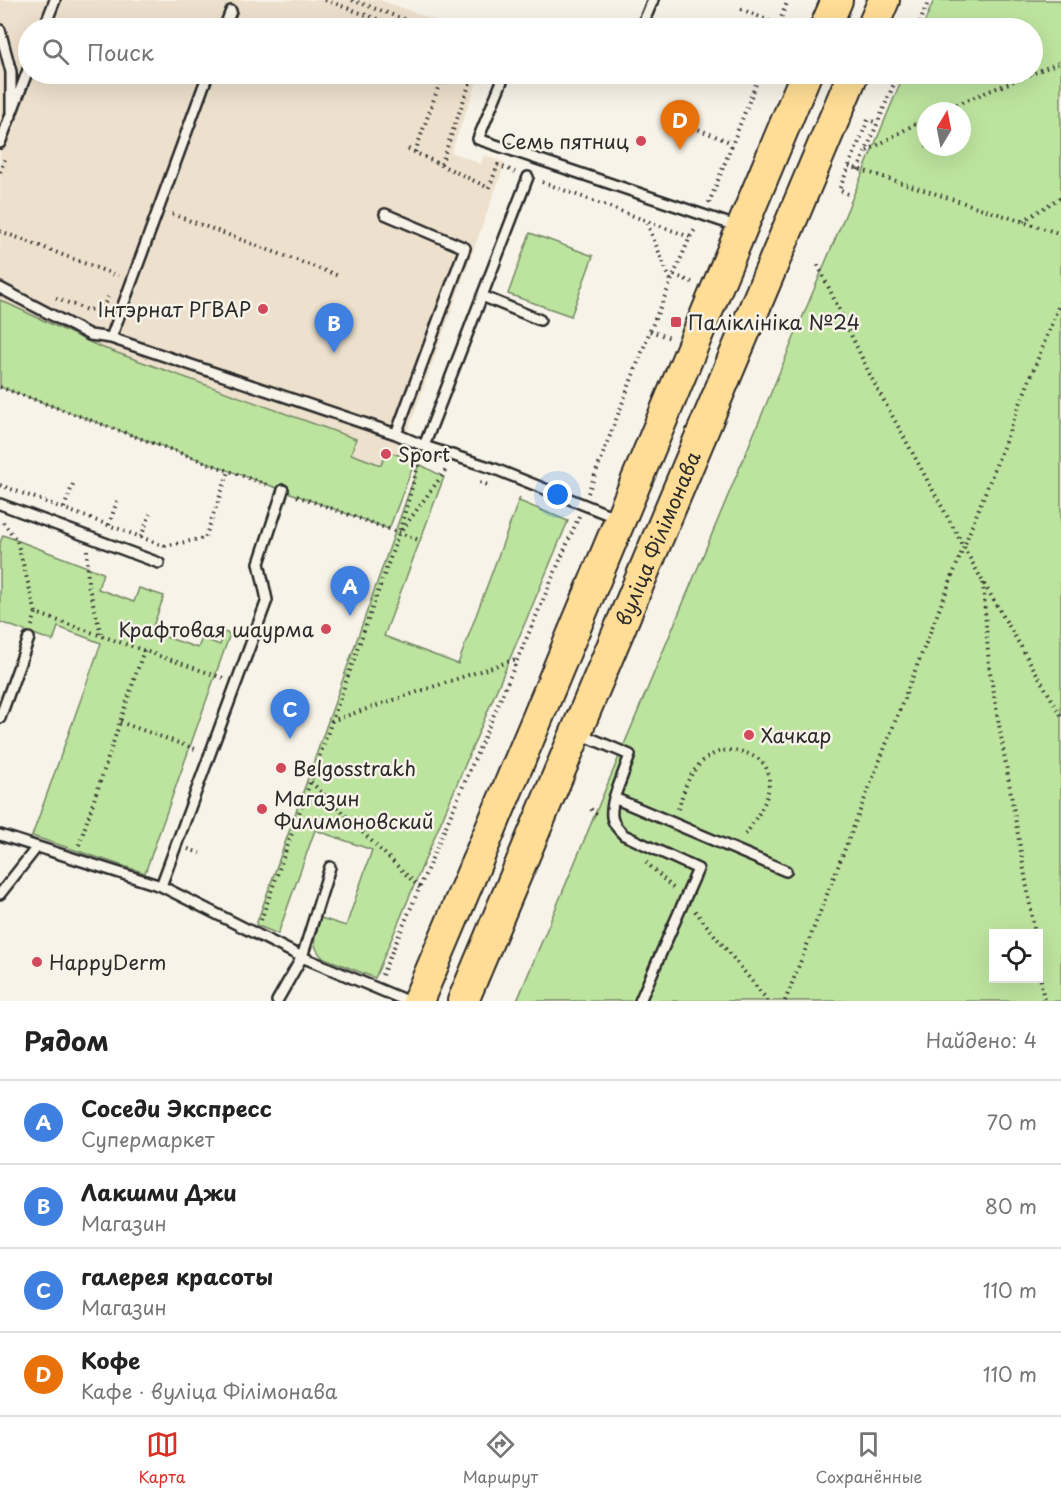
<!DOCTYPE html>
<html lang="ru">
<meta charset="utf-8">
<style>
body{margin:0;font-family:"Playpen Sans",sans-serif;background:#f2f2f2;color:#222}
.controls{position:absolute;right:18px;bottom:18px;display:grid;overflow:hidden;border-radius:0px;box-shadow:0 6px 24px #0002}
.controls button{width:54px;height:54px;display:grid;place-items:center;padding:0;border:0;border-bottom:2px solid #e0e0e0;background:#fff;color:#222;font:30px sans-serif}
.compass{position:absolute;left:917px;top:102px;width:54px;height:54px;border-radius:50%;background:#fff;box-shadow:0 6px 24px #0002;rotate:10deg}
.you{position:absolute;left:558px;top:495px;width:21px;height:21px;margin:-15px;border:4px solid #fff;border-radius:50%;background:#1a73e8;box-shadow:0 0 0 9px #1a73e833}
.badge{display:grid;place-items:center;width:39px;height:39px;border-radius:50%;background:#d93025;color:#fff;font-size:20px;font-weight:700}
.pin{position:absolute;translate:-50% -50px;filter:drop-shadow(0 2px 3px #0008)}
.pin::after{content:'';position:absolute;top:32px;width:21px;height:18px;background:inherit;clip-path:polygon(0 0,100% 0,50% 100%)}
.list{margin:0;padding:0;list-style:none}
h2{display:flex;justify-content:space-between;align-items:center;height:78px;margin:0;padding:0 24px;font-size:26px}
h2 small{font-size:20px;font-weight:400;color:#767676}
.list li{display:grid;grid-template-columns:39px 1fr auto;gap:18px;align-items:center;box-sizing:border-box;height:84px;padding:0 24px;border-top:2px solid #e0e0e0}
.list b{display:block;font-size:22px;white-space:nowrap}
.list p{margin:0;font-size:20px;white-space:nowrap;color:#767676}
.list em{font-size:20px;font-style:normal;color:#767676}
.icon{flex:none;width:33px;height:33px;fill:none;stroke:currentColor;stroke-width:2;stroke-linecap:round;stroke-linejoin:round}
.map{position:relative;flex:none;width:1061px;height:1001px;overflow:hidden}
.search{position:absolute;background:#fff;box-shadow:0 6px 24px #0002;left:18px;right:18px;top:18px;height:66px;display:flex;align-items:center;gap:15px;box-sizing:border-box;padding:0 21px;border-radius:33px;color:#767676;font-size:22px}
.sheet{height:414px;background:#fff}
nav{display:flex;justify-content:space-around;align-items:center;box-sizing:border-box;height:84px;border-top:2px solid #e0e0e0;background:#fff;font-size:16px;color:#767676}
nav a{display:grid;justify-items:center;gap:3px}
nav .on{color:#d93025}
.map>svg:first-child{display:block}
</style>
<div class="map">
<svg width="1061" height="1001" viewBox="0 0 1061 1001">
<rect width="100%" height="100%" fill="#f7f3e8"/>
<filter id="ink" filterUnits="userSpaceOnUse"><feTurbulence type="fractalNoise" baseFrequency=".0167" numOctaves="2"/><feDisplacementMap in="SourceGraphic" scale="12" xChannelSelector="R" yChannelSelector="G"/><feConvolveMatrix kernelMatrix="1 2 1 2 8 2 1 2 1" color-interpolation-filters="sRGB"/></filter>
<g filter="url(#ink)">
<!-- built -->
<path fill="#ede0cc" d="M0,0H380L456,28H28V74H480L451,152L481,164L484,155L505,163L378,513L0,370Z"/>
<!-- green -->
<path fill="#bde49f" stroke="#748865" stroke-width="1.5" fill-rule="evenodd" d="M934,0H1061V1001H517L904,74H1032V28H922ZM926,111H962V147H926ZM994,934H1038V978H994Z
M530,233L593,256L571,316L508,294Z
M0,300L98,346L356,439L351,454L381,465L387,451L415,461L389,529L0,387Z
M419,464L444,477L384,636L458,664L520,497L519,501L568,521L375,978L322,957C309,943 316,934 321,918L346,926L372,850L315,830L278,934L256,925Z
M3,535L103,573L98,589L134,602L139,588L164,596L151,632L198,648L202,638L220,645L224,632L230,634L145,873L32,836L101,643L58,627L53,641L0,622V543Z"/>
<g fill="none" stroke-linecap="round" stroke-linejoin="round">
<!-- service casing -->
<g stroke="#2b2b2b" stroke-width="14">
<path id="service" d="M44,28L55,0
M224,28L231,11
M641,28L653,0
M0,30L11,72V116
M505,74L478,139L739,227
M614,74L620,76L621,74
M0,143L28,70
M385,214L465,248L396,434
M0,288L90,335L111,338L396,434L424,446L495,469L617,518
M482,296L540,320
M111,338L208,74
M424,446L528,177
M0,504L159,563
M0,718L29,638
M578,733L630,755L614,798L786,871
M614,798C610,815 610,822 624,835L698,869L640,1001
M0,835L161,886L302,957L407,1001
M161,886L267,600L259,563L283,490
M0,894L37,847
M277,1001L302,957L330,867"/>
</g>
<!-- primary casing -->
<g stroke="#2b2b2b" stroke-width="34">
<g id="primary">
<path d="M825,28L837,0"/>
<path d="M872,28L884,0"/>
<path d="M418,1001L538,717L806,74"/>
<path id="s1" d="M463,1001L853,74"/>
</g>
</g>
<!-- path -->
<path stroke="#2b2b2b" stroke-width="4" stroke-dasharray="1.5 4.5" stroke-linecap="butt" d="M325,0L402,28
M352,0L428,28
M741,9L779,25
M777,28L788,0
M917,28L929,0
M742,74L757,80
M940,111L1061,62
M693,127L732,143
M408,149L489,188L498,165L515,172
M867,151L926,118
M415,152L443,74
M441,164L473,74
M849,166L1061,234
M858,170L898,74
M0,172L6,156
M542,182L690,237
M848,194L839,190L868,120L878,123
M709,203L760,74
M172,214L339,276
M1023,221L1061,197
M647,223L671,282
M0,231L118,276
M818,265L871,377L983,582L1061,715
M674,275L692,282
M56,298L87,310L103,307L108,297
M650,331L670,338V336
M0,387L270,486
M480,482L490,486
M0,485L165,546L163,549
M588,493L650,331L690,237L696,228
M297,496L419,540
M64,508L73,484
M3,522L17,541L36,613
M109,525L117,501
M402,530L446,470H448
M141,537L150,514
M165,546L205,538L229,471
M87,550L88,584L101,634
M983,583L989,666L1035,934
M32,626L36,613L223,678
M331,721L516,659
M120,722L198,750
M311,782L420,888
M591,809L597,815
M678,809C682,797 686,781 694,771C709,750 732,744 755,757C760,759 765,764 767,770C773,786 765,805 756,818C752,824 748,833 743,836
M79,845L144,650
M188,849L200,853
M646,862L673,888
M695,911L768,1001
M261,920L399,533L420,459
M1038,962L1044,1001
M382,975L579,516
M785,1001L1061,300"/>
<!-- service -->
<use href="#service" stroke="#f7f3e8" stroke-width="9"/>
<!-- primary -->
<use href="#primary" stroke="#ffdd96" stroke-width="30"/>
</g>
</g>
<!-- markers -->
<g fill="#d1495b" stroke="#f7f3e8" stroke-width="2">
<circle cx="641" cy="141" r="6"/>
<circle cx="263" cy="309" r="6"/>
<rect x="670" y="316" width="12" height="12" rx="3"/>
<circle cx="386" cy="454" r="6"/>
<circle cx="326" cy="629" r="6"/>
<circle cx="749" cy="735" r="6"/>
<circle cx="281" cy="768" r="6"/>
<circle cx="262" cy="809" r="6"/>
<circle cx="37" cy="962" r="6"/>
</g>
<g text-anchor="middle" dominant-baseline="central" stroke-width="5" stroke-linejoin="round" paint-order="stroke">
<!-- poi labels -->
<g font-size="20" fill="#2b2b2b" stroke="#f7f3e8" text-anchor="start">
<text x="629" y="141" text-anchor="end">Семь пятниц</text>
<text x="251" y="309" text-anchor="end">Інтэрнат РГВАР</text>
<text x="688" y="322">Паліклініка №24</text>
<text x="398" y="454">Sport</text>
<text x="314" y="629" text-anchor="end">Крафтовая шаурма</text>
<text x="761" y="735">Хачкар</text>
<text x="293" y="768">Belgosstrakh</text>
<text x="274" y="798">Магазин<tspan x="274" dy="23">Филимоновский</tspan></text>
<text x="49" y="962">HappyDerm</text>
</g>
<!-- street labels -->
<g font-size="20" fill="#2b2b2b" stroke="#f7f3e8">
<text stroke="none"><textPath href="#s1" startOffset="502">вуліца Філімонава</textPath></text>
</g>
</g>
</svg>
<div class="controls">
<button><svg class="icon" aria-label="locate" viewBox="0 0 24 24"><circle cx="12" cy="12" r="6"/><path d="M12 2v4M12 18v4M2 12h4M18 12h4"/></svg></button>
</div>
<svg class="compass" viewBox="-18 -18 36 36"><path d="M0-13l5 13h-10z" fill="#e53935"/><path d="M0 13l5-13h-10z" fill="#767676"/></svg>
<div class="you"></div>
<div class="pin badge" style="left:350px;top:616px;background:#3f7fe0">A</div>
<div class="pin badge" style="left:334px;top:353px;background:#3f7fe0">B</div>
<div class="pin badge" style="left:290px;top:739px;background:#3f7fe0">C</div>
<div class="pin badge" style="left:680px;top:150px;background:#e8710a">D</div>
<div class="search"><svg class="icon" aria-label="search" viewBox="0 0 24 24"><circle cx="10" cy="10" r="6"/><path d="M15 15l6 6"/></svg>Поиск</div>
</div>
<section class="sheet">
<h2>Рядом<small>Найдено: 4</small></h2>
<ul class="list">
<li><span class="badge" style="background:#3f7fe0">A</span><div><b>Соседи Экспресс</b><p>Супермаркет</p></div><em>70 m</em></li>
<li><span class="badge" style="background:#3f7fe0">B</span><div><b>Лакшми Джи</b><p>Магазин</p></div><em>80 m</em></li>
<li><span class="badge" style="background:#3f7fe0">C</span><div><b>галерея красоты</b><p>Магазин</p></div><em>110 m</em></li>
<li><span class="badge" style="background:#e8710a">D</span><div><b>Кофе</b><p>Кафе · вуліца Філімонава</p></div><em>110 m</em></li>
</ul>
</section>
<nav>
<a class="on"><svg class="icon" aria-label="map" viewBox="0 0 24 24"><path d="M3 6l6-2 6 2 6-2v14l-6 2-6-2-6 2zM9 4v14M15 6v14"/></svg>Карта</a>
<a><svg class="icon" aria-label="directions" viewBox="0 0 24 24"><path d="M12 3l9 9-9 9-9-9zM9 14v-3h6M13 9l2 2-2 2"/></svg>Маршрут</a>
<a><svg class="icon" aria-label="saved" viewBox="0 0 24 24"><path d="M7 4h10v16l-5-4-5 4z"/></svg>Сохранённые</a>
</nav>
